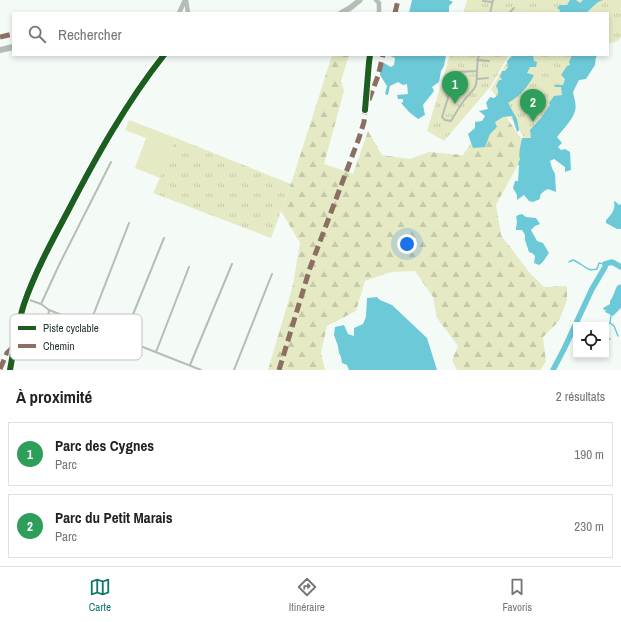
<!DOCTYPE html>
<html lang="fr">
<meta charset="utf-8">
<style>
body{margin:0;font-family:"Archivo Narrow",sans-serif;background:#f2f2f2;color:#202124}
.controls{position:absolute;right:12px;bottom:12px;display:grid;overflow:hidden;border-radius:0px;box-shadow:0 2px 6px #0003}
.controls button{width:36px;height:36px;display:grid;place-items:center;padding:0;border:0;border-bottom:1px solid #e0e0e0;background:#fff;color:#202124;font:20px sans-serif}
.you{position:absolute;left:407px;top:244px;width:14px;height:14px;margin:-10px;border:3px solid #fff;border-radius:50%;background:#1a73e8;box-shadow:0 0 0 6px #1a73e833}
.badge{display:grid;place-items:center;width:26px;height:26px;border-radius:50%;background:#0f766e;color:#fff;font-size:13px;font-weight:700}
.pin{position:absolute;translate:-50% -33px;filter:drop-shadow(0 1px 2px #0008)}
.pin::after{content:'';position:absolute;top:21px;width:14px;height:12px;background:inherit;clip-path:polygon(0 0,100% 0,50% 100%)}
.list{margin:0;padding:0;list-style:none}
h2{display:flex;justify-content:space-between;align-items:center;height:52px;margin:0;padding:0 16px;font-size:17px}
h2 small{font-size:13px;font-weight:400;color:#757577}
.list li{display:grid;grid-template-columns:26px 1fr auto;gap:12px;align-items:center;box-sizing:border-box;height:64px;margin:0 8px 8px;padding:0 8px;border:1px solid #e0e0e0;border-radius:0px}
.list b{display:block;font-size:15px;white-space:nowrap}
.list p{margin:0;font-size:13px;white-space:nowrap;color:#757577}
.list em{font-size:13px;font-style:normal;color:#757577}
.icon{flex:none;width:22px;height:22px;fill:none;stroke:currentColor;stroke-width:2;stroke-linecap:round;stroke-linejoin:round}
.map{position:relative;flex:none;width:621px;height:370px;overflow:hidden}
.search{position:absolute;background:#fff;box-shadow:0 2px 6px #0003;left:12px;right:12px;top:12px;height:44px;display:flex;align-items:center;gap:10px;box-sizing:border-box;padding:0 14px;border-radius:0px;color:#757577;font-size:15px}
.sheet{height:196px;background:#fff}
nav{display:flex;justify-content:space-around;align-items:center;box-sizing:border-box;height:56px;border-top:1px solid #e0e0e0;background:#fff;font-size:11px;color:#757577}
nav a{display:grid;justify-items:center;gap:2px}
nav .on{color:#0f766e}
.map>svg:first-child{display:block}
</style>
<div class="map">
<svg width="621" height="370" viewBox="0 0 621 370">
<defs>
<pattern id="forest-firs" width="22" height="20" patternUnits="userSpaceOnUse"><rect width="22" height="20" fill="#e5eac4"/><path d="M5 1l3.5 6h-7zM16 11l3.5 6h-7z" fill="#c4c9a9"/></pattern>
<pattern id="park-tufts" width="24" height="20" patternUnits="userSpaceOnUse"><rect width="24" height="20" fill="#e5eac4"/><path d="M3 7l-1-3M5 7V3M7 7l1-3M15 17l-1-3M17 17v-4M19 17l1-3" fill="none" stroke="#c4c9a9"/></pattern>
</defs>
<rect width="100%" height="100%" fill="#f4fbf7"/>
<!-- green -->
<path fill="#e5eac4" d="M129,120L176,138L160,178L135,168L146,138L125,130Z"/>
<!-- forest -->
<path fill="url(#forest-firs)" d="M332,55H349L341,81L344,91L324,164L353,174L368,131L382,155L410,159L429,152L463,155L498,104L527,148L496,205L501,235L529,272L544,287L567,286V300L559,321L543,337L546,362L540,370H457L452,360L458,346L437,318L433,297L415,271L391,272L365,281L356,311L327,326L321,353L325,370H268L293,285L300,243L281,211L291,184Z"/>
<!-- park -->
<path fill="url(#park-tufts)" d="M467,0H621V37L618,41L608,44V13H463Z
M450,55H509L491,86L444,141L427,131Z
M511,55H584L536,155L491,89Z
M176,138L291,184L271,238L153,193L160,178Z"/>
<!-- water -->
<path fill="#6cc9d8" d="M412,0H449L453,2L449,6V13H409Z
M570,0H576L580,3L583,0H603L598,2L587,12L559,13L560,10L557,8L560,5H567Z
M390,55H446L444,66L441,71L439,82L432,87L434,91L423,105L425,115L418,119L409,112L401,103L403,102V99H398L397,95L408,94L407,84L403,85L398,82L390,86L388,95L385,94L387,86L380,75L381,66L384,63L391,67L394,65L395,58L390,56Z
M513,55H535L533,57L534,61L537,62L536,67H530L527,73L534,75C528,87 519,97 508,103L517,119L519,130L517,132L512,116L503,117L495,122L497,127L490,134L485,147L473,148L468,134L475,128V122L482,121L485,116L479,111L488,109L486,103L490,97L494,98L498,95V90L496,86L499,80H502L500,77L502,71H505L508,67L507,61Z
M572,55H598L596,57L595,65L586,79L579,80L573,92C574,98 577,105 575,111C572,121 563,129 557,137L562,143L558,147L561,150L565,149L570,152L571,170L565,172V167L554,159L550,161L552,168L555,174L556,192L548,189C544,191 539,194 540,199L533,202L529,201L524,195L517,200V195L513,188L515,181H518L519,166L518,164L520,159C518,152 521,145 522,138H531L530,130L541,118L550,105L549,103L554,96L562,95L561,87H555V85H563L565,79L561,75L567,66L570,65L569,62Z
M615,201L619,205L621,204V229H617L606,223V220C611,215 616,209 614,202Z
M522,214L526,217L536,218L540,224L535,226L531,230L537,241L543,243L549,253C545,258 544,262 539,265L534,263L535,256L532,253L529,252L525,240V235L522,230H516C516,225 518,222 516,217L518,215Z
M621,284V308L613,316L605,312L606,310H604L603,308L610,304V301L612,298L617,286Z
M377,297L380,300L392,305L427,338L437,370H349L347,365L342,363L341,357L339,353L338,346L334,335L335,327L344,325L348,334L354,336V328L363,324L366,317L367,298Z"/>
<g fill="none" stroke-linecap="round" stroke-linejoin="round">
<!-- stream -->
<path stroke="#6cc9d8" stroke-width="1.5" d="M569,262L573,260C576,261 579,263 582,265C588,269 589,271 597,269L599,263L605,264
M611,315L610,323L614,326L618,336
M606,326L610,323
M571,334L576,336
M606,340L610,339"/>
<!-- canal -->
<path stroke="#6cc9d8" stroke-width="5.5" d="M553,370L564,349L592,289L605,267V264L612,262L621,267"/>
<!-- service -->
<path stroke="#b5bdb4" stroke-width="2" d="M483,1L492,2
M490,13L493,0
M509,13L514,8
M477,60L489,61
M477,71L456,72L442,117L445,120L451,121C455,114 460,106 465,99C469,94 475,90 476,84C478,74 476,64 479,55
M477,79L488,78
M27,299L41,304L59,265L111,162
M41,304L49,310L201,370
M49,310L47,325L52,340
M89,326L129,223
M123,339L164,238
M156,352L189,267
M190,365L232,264
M234,370L272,274"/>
<!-- minor -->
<path stroke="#b5bdb4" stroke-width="4.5" d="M186,0L188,13
M376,0L379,3V13
M179,13L185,0
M365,110L369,62L370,55"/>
<!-- tertiary -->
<path stroke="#b5bdb4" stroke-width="5.5" d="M341,13L350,8L360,0
M10,370C14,348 17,326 24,304C35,272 52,241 68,211C96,157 126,103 164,55"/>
<!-- secondary -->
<path stroke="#b4bbb3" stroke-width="6" d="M0,50L13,47"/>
<!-- quiet -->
<path stroke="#8d6e63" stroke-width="5" stroke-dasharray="10 5" stroke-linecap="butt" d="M395,13L398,0
M0,37L13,34
M0,369L7,353L13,347
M279,370L310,268L359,138L364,122L365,110L378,76L383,55"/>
<!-- cycleway casing -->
<g stroke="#fff" stroke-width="8">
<path id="cycleway" d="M365,110L369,62L370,55
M10,370C14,348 17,326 24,304C35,272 52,241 68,211C96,157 126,103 164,55"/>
</g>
<!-- cycleway -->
<use href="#cycleway" stroke="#1b5e20" stroke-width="6"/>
</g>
<!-- legend -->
<rect x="10" y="314" width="132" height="46" rx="6" fill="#fff" stroke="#bfc3c1" stroke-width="1"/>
<rect x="18" y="326" width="18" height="4" fill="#1b5e20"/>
<rect x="18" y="344" width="18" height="4" fill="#8d6e63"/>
<g font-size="11" fill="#29362f">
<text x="43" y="332">Piste cyclable</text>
<text x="43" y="350">Chemin</text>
</g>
</svg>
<div class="controls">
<button><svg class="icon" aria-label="locate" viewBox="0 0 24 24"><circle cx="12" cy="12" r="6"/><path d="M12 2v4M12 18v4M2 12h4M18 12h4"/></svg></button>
</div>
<div class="you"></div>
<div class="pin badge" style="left:455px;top:104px;background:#2e9e5b">1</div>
<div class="pin badge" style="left:533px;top:122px;background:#2e9e5b">2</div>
<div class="search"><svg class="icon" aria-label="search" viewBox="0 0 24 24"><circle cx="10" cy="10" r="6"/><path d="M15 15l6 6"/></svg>Rechercher</div>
</div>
<section class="sheet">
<h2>À proximité<small>2 résultats</small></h2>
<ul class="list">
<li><span class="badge" style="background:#2e9e5b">1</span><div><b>Parc des Cygnes</b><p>Parc</p></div><em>190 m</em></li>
<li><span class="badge" style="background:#2e9e5b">2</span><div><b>Parc du Petit Marais</b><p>Parc</p></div><em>230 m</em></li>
</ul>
</section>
<nav>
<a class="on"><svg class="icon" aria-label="map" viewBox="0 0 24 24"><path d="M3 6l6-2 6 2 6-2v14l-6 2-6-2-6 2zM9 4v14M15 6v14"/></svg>Carte</a>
<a><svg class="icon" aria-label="directions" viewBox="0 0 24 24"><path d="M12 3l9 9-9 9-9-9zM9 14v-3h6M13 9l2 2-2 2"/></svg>Itinéraire</a>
<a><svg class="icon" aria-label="saved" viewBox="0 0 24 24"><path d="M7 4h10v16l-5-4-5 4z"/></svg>Favoris</a>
</nav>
